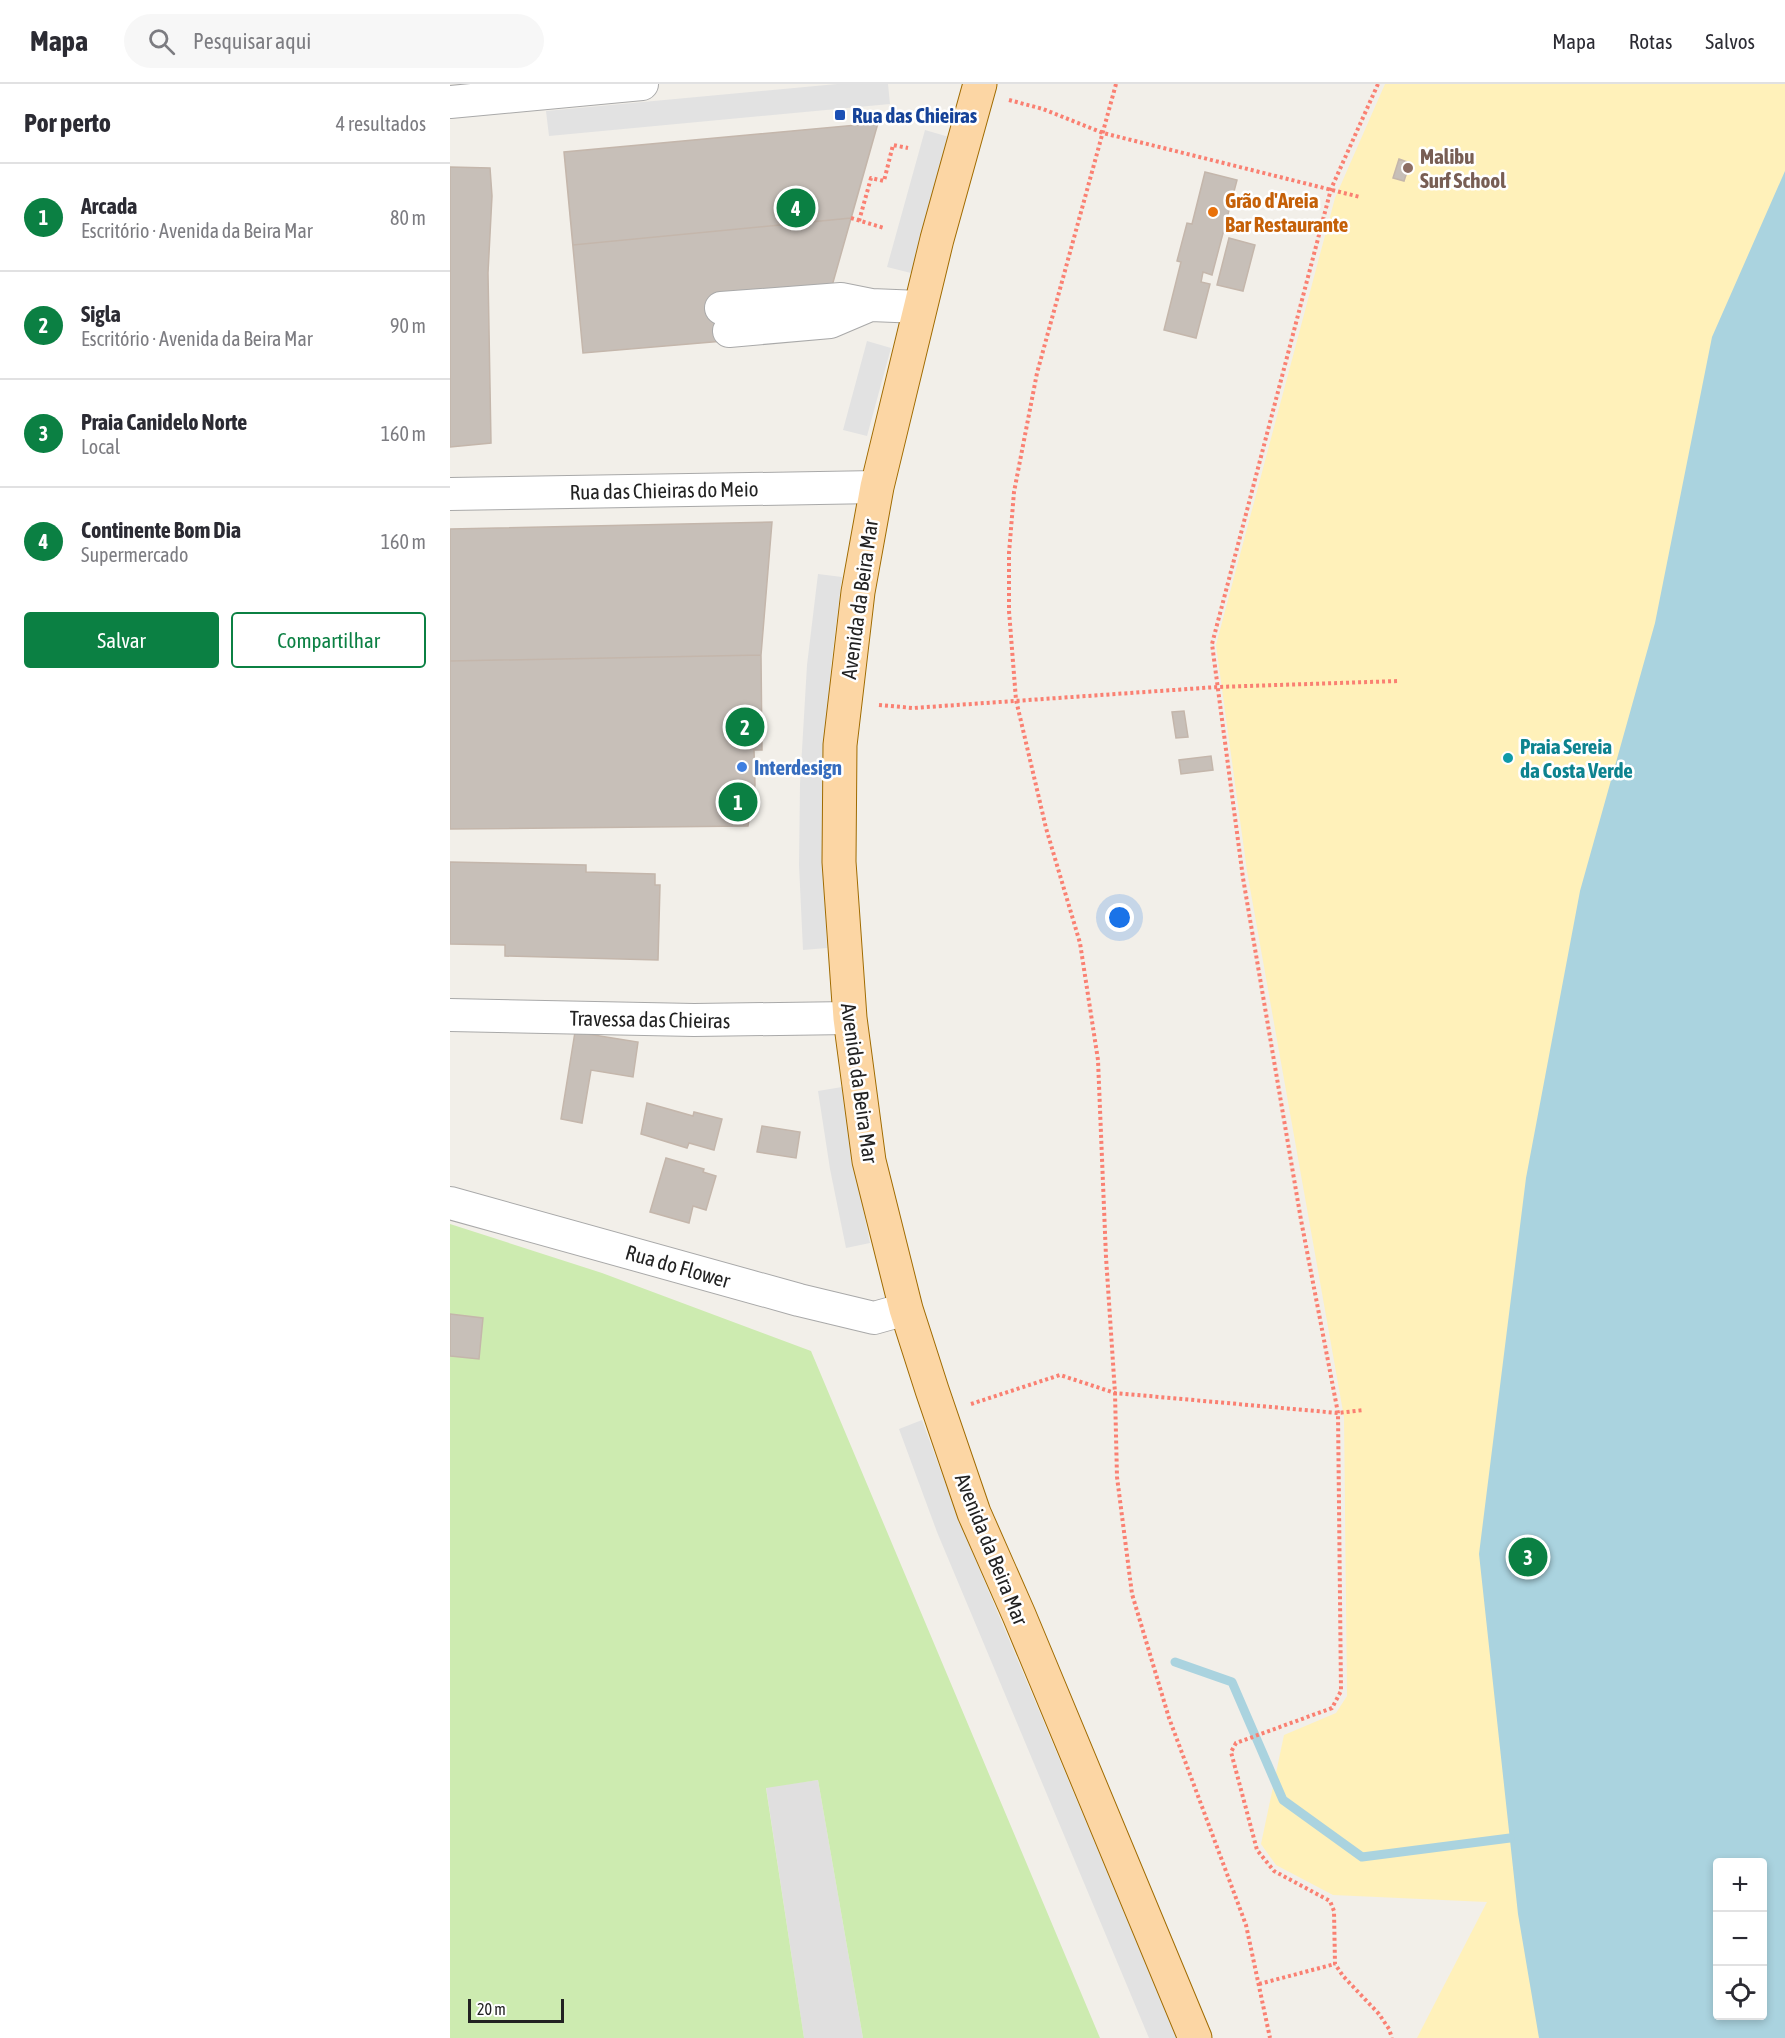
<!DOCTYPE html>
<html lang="pt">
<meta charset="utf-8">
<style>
body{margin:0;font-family:"Asap Condensed",sans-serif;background:#f7f7f7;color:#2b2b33}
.controls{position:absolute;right:18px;bottom:18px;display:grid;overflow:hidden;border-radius:6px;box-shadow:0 3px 9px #0003}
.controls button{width:54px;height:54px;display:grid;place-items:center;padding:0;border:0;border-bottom:2px solid #e1e1e2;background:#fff;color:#2b2b33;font:30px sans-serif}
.scale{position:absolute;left:18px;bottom:15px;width:96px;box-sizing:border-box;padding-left:6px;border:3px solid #222;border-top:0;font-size:16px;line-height:21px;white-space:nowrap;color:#222;-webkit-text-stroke:4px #fff;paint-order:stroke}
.you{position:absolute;left:670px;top:834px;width:21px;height:21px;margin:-15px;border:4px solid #fff;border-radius:50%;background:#1a73e8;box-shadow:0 0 0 9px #1a73e833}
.badge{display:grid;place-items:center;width:39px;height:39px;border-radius:50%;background:#0b8043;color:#fff;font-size:20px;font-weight:700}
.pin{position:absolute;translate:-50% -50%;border:3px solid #fff;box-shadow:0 2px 6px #0006}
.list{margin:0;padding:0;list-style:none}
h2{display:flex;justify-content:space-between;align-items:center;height:78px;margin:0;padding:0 24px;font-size:26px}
h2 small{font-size:20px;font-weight:400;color:#7c7c81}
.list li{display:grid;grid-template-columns:39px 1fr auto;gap:18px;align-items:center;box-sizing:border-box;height:108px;padding:0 24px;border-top:2px solid #e1e1e2}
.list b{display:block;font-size:22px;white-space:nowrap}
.list p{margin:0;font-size:20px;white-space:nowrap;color:#7c7c81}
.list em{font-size:20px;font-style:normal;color:#7c7c81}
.actions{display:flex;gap:12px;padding:18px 24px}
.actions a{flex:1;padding:14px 0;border:2px solid #0b8043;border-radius:6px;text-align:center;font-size:21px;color:#0b8043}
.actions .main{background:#0b8043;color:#fff}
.icon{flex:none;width:33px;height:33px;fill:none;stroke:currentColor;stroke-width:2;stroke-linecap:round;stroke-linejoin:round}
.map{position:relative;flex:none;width:1335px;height:1954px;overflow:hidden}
header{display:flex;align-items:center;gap:36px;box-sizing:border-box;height:84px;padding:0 30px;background:#fff;border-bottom:2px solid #e1e1e2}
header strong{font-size:28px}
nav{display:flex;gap:33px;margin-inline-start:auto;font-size:21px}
.search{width:420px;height:54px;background:#f7f7f7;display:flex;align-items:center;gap:15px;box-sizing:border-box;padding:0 21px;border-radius:33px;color:#7c7c81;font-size:22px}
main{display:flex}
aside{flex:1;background:#fff}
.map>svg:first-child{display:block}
</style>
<header>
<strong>Mapa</strong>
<div class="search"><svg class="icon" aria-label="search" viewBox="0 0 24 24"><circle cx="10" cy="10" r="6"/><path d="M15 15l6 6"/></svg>Pesquisar aqui</div>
<nav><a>Mapa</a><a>Rotas</a><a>Salvos</a></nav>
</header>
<main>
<aside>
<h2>Por perto<small>4 resultados</small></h2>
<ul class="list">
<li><span class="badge">1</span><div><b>Arcada</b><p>Escritório · Avenida da Beira Mar</p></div><em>80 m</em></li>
<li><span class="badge">2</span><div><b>Sigla</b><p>Escritório · Avenida da Beira Mar</p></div><em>90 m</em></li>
<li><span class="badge">3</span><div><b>Praia Canidelo Norte</b><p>Local</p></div><em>160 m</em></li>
<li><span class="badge">4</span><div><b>Continente Bom Dia</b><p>Supermercado</p></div><em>160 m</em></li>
</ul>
<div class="actions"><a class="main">Salvar</a><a>Compartilhar</a></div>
</aside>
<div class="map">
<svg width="1335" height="1954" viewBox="0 0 1335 1954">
<rect width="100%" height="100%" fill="#f2efe9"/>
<!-- residential -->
<path fill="#e0dfdf" d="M368,1696L413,1954H354L316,1703Z"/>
<!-- grass -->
<path fill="#cdebb0" d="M0,1140L152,1189L361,1267L650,1954H413L368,1696L316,1704L354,1954H0Z"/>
<!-- sand -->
<path fill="#fff1ba" d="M935,0H1335V969L1239,1650L1267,1954H967L1037,1818L883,1811L826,1781L811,1760L834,1651L886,1629L897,1612L894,1333L797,787L766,561L885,114Z"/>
<!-- parking -->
<path fill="#e2e2e2" d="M387,0H438L440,20L99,52L96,27Z
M475,46L499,53L461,189L437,183Z
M417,257L441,264L417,352L393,346Z
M368,490L392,493L381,583L374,701L373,779L377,864L353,866L349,781L350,700L357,581Z
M392,1003L404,1080L420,1159L396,1164L380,1085L368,1007Z
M472,1336L510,1439L727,1954H699L487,1448L449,1345Z"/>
<!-- water -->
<path fill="#aad3df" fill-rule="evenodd" d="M1335,87V1954H1089L1068,1830L1029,1470L1076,1094L1130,807L1205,539L1262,253ZM1268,1778H1312V1932H1268Z"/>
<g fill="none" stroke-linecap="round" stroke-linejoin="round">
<!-- stream -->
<path stroke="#aad3df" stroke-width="9" d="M725,1578L782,1598L833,1716L912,1773L1060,1754"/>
</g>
<!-- building -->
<path fill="#c7bfb8" stroke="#c4b6ab" stroke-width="1.5" d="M428,39L382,202L274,257L133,269L114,68Z
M428,39L401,134L123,161L114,68Z
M949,75L960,79L954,97L943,94Z
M0,83L40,84L42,112L38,189L41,359L0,363Z
M755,88L787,96L762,191L753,188L751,198L760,200L746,254L714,246L731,178L727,177L737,139L742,140Z
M779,154L805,161L793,207L767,201Z
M322,438L311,571L0,577V445Z
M311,571L312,666H304L305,701L298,742L0,745V577Z
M734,627L738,653L726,654L722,628Z
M761,672L763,686L731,690L729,676Z
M0,778L136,781V788L205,790V801H210L208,876L55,872V861L0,860Z
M125,948L188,958L183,993L141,986L132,1039L111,1035Z
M197,1019L243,1032L244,1028L272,1035L264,1066L239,1059L237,1064L191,1050Z
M312,1042L350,1048L346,1074L307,1068Z
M216,1074L254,1085L253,1088L266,1092L256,1126L243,1122L239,1139L200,1128Z
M0,1230L33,1234L29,1275L0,1272Z"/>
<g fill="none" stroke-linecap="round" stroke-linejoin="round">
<!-- minor casing -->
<g stroke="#a9a9a9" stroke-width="34">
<path id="minor" d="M0,18L192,0
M271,224L391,215L421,221L470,223
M279,247L380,238L420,221
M0,410L427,403
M0,931L244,936L400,934
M0,1119L349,1216L424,1234L456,1225"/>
</g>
<!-- major casing -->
<g stroke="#a06b00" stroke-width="35">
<path id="major" d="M530,0L487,155L427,403L408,508L390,661L389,778L400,934L419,1077L456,1225L482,1306L524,1429L569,1531L745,1954"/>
</g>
<!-- path -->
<path stroke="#fa8072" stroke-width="4" stroke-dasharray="3 3" stroke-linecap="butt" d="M666,0L587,289L564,408L559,469V527L566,616L596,744L630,859L648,976L656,1173L665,1309L667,1393L682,1510L719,1634L796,1841L820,1954
M928,0L881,105L762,560L793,794L851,1136L888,1329L891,1607L882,1624L786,1659L781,1668L807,1766L824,1787L880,1817L884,1827L885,1880L893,1892L929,1930L939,1945L942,1954
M559,16L593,25L653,49L910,113
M401,134L434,144
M409,137L421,94L434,97L443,61L458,64
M429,621L463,624L767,603L949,597
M521,1320L610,1291L665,1309L888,1329L914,1326
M809,1900L885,1880"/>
<!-- minor -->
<use href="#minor" stroke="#fff" stroke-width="32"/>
<!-- major -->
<use href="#major" stroke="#fcd6a4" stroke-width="33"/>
</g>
<!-- markers -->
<rect fill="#1a4fb4" stroke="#fff" stroke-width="2" x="384" y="25" width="12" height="12" rx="3"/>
<circle fill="#8d6e63" stroke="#fff" stroke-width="2" cx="958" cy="84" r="6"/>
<circle fill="#e8710a" stroke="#fff" stroke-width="2" cx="763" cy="128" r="6"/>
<circle fill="#0f9aa8" stroke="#fff" stroke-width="2" cx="1058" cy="674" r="6"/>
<circle fill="#3f7fe0" stroke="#fff" stroke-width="2" cx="292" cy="683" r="6"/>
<g text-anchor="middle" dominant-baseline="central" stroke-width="5" stroke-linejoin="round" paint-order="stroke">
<!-- transit labels -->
<g font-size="21" font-weight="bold" fill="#164399" stroke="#fff" text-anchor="start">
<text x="402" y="31">Rua das Chieiras</text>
</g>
<!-- education labels -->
<g font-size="21" font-weight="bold" fill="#785e54" stroke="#fff" text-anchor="start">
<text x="970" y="72">Malibu<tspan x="970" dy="24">Surf School</tspan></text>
</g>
<!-- food labels -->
<g font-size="21" font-weight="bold" fill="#c56008" stroke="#fff" text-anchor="start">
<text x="775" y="116">Grão d'Areia<tspan x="775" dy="24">Bar Restaurante</tspan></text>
</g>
<!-- street labels -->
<g font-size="21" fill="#222" stroke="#fff">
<text transform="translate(214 406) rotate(-1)">Rua das Chieiras do Meio</text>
<text transform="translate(409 515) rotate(-82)">Avenida da Beira Mar</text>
<text transform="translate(200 935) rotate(1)">Travessa das Chieiras</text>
<text transform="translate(410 999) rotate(82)">Avenida da Beira Mar</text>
<text transform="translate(228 1182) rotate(16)">Rua do Flower</text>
<text transform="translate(542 1465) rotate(68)">Avenida da Beira Mar</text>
</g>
<!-- culture labels -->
<g font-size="21" font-weight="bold" fill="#0d838f" stroke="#fff" text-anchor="start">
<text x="1070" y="662">Praia Sereia<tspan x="1070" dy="24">da Costa Verde</tspan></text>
</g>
<!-- shop labels -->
<g font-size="21" font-weight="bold" fill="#366cbe" stroke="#fff" text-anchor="start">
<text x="304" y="683">Interdesign</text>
</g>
</g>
</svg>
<div class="controls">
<button>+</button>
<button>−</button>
<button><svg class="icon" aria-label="locate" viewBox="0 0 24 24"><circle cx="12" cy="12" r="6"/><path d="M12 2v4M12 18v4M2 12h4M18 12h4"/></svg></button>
</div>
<div class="scale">20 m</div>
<div class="you"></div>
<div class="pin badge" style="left:288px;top:718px">1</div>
<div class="pin badge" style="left:295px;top:643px">2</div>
<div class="pin badge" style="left:1078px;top:1473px">3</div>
<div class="pin badge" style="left:346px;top:124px">4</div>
</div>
</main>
